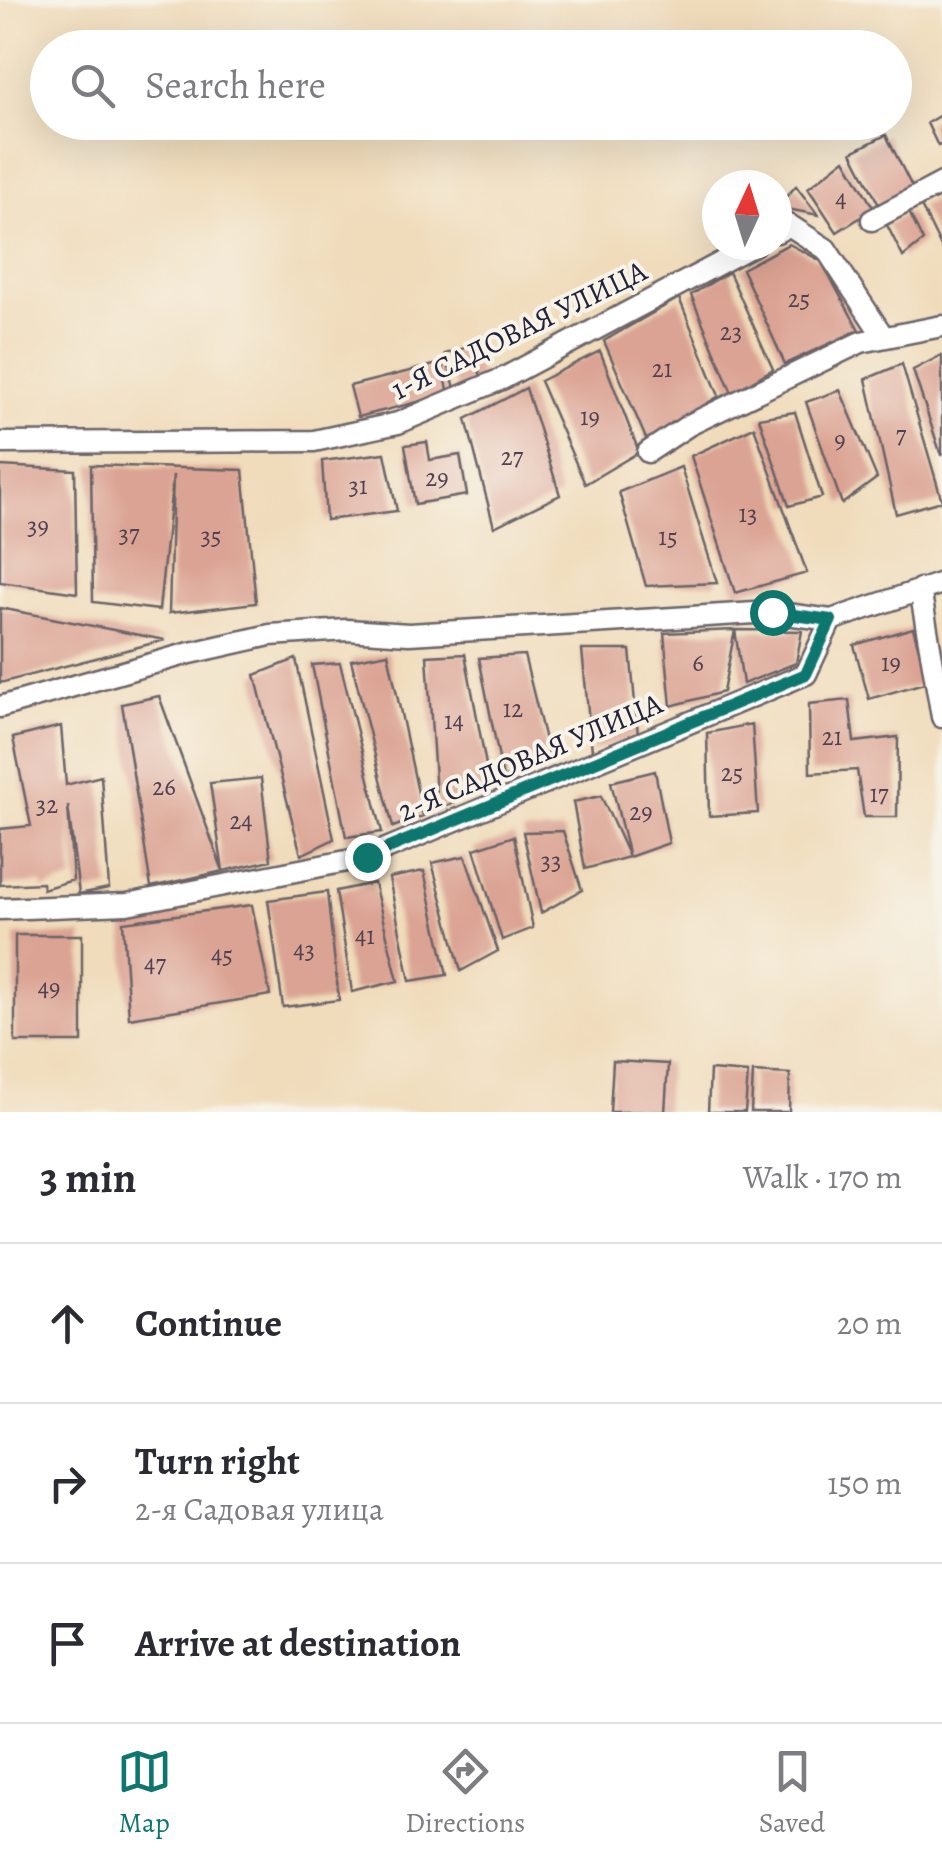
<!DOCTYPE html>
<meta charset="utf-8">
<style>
body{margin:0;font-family:Alegreya,serif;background:#f7f7f7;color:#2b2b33}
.compass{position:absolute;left:702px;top:170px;width:90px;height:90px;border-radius:50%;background:#fff;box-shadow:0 10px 40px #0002;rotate:4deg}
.stop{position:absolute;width:30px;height:30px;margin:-22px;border:8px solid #0f766e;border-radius:50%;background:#fff}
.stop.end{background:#0f766e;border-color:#fff;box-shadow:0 2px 10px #0008}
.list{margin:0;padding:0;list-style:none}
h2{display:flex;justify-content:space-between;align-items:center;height:130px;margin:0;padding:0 40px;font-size:42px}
h2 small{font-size:32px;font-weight:400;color:#7c7c81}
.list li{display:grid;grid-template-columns:65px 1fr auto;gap:30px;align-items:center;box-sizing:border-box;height:160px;padding:0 40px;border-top:2px solid #e1e1e2}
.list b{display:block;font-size:38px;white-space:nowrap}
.list p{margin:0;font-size:32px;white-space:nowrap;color:#7c7c81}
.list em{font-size:32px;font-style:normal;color:#7c7c81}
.icon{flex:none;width:55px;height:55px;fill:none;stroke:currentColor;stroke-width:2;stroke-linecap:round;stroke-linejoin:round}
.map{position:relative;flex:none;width:942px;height:1112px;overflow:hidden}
.search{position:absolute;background:#fff;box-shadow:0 10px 40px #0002;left:30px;right:30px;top:30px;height:110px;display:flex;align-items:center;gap:25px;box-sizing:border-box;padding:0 35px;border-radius:55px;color:#7c7c81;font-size:38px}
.sheet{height:610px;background:#fff}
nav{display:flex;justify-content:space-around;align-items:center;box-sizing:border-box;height:140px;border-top:2px solid #e1e1e2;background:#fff;font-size:28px;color:#7c7c81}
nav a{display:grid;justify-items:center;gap:5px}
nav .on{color:#0f766e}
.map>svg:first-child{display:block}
</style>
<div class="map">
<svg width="942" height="1112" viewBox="0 0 942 1112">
<rect width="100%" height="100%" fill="#f7f3e8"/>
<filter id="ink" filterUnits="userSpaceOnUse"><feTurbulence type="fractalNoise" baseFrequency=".01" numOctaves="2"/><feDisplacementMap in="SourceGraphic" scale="20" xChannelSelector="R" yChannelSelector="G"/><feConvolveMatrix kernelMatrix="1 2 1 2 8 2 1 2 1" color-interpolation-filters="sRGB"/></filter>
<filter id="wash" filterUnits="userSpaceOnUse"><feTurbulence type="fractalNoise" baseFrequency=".0048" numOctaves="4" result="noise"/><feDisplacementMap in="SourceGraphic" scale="40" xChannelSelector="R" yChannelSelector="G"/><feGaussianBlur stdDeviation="2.25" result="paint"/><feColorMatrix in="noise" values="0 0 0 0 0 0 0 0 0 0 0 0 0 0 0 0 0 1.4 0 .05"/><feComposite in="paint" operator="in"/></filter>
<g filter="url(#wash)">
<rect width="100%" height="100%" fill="#f0dbba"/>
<g id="blocks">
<!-- building -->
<path fill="#dba393" d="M942,114V144L938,146L927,123Z
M886,135L913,189L879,205L852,152Z
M845,159L874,209L837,232L808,188Z
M796,186L818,215L777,207Z
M942,195V249L921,206Z
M909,212L923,241L903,257L887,225Z
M789,244L821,261L859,330L785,364L742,269Z
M729,272L773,369L732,393L691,295Z
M679,298L719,396L647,441L604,341Z
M471,346L483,382L456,391L445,354Z
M600,351L639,452L585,484L540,381Z
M942,355V455H941L913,370Z
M442,363L449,394L358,417L350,386Z
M902,364L942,501L896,514L866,379Z
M526,388L560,495L494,527L466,419Z
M840,390L877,478L842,504L806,402Z
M795,412L822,497L789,506L759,418Z
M754,427L807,573L735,593L691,456Z
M427,442L430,460L460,455L467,495L415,504L405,445Z
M385,453L397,511L326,520L322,461Z
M91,465L243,470L256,603L169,613L173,475L159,610L93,602Z
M0,466L75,470L77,593L0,582Z
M681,467L717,583L646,586L619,492Z
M0,608L165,640L0,683Z
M913,628L928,682L869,699L854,645Z
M735,630L723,692L671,706L664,633Z
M735,630L802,631L796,663L743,684Z
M582,650H630L638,735L592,751Z
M388,653L423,816L393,827L351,660Z
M465,654L490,786L437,810L427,656Z
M524,655L550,760L503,778L479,658Z
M296,659L334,839L301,855L255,675Z
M340,663L382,832L346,837L312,665Z
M159,696L223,871L210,783L261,778L271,860L223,871L151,887L122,704Z
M849,700L854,742L898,737L897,817H864L857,770L810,773L809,704Z
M752,724L758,813L709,816L707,733Z
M61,726L66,785L101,776L109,888L79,894L68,806L73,880L43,889L42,883L0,885V829L31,826L13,738Z
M655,771L669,843L629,857L611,782Z
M601,796L629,857L585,869L573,802Z
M563,831L582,890L541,913L523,832Z
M514,836L533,928L502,940L474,849Z
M465,856L498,951L461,971L432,863Z
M424,871L447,975L410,981L389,878Z
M374,883L398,981L352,992L336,891Z
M327,892L339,1000L283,1007L268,900Z
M252,905L270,995L129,1018L123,922Z
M15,935H82V1042H15Z
M613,1061L668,1064L665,1112H610Z
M710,1070L748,1073L745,1112H708Z
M753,1072L790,1074L789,1112H751Z"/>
</g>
</g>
<g filter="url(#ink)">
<use href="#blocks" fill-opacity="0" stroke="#6a6367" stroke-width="2.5"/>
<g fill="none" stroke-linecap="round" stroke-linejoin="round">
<!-- minor casing -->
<g stroke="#6a6367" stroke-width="25">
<path id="minor" d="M872,220L942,183
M777,232L789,225L826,249L883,336
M0,443L314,441L398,423L504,378L754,245
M648,452L689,425L861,342L942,326
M920,589L942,717
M0,707L186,654L270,635L347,630L409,634L772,612L831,620
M0,909L127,904L367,857L806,674L831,620L942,583"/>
</g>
<!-- minor -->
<use href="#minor" stroke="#fff" stroke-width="20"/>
</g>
</g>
<g fill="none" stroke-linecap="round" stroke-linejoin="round" filter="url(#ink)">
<!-- route -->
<path stroke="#0f766e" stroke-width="12" d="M367,857L806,674L831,620L772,612"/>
</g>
<g text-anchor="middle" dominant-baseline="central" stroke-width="8" stroke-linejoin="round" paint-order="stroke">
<!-- number labels -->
<g font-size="25" fill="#504251">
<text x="841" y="199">4</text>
<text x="799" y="299">25</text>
<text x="731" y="332">23</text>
<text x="662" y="369">21</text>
<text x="590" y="417">19</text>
<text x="901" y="435">7</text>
<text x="840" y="440">9</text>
<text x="512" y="457">27</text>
<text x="437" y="478">29</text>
<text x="358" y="486">31</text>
<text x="748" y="514">13</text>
<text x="38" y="526">39</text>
<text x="129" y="534">37</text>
<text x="211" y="536">35</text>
<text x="668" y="537">15</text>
<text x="698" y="663">6</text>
<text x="891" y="663">19</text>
<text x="513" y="709">12</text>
<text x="454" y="721">14</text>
<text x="832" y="737">21</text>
<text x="732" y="773">25</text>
<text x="164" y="787">26</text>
<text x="879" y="794">17</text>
<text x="47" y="805">32</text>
<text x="641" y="812">29</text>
<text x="241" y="821">24</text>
<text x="551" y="861">33</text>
<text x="365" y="936">41</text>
<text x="304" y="950">43</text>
<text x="222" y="955">45</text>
<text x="155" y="964">47</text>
<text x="49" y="988">49</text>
</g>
<!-- street labels -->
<g font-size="30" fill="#22223b" stroke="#f7f3e8">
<text transform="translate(519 330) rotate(-26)">1-Я САДОВАЯ УЛИЦА</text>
<text transform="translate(530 757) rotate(-23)">2-Я САДОВАЯ УЛИЦА</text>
</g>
</g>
</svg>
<svg class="compass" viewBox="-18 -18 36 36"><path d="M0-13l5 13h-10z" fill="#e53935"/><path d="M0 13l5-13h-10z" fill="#7c7c81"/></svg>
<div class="stop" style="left:772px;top:612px"></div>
<div class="stop end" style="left:367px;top:857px"></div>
<div class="search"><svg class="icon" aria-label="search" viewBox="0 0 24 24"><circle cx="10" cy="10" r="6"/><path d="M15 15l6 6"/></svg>Search here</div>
</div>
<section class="sheet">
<h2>3 min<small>Walk · 170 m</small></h2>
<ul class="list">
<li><svg class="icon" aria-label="ahead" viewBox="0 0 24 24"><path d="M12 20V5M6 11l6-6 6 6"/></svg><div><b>Continue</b></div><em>20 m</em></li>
<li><svg class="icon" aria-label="right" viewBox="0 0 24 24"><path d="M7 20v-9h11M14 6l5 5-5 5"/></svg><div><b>Turn right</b><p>2-я Садовая улица</p></div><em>150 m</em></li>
<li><svg class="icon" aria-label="arrive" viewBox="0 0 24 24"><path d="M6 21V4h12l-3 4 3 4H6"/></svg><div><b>Arrive at destination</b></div></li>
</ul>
</section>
<nav>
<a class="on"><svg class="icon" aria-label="map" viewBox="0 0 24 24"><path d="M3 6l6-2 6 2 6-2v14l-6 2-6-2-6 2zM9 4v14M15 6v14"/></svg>Map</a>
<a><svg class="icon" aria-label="directions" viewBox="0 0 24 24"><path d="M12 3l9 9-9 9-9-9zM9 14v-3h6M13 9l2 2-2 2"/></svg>Directions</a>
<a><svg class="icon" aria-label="saved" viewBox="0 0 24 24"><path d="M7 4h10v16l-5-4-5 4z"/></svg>Saved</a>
</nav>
